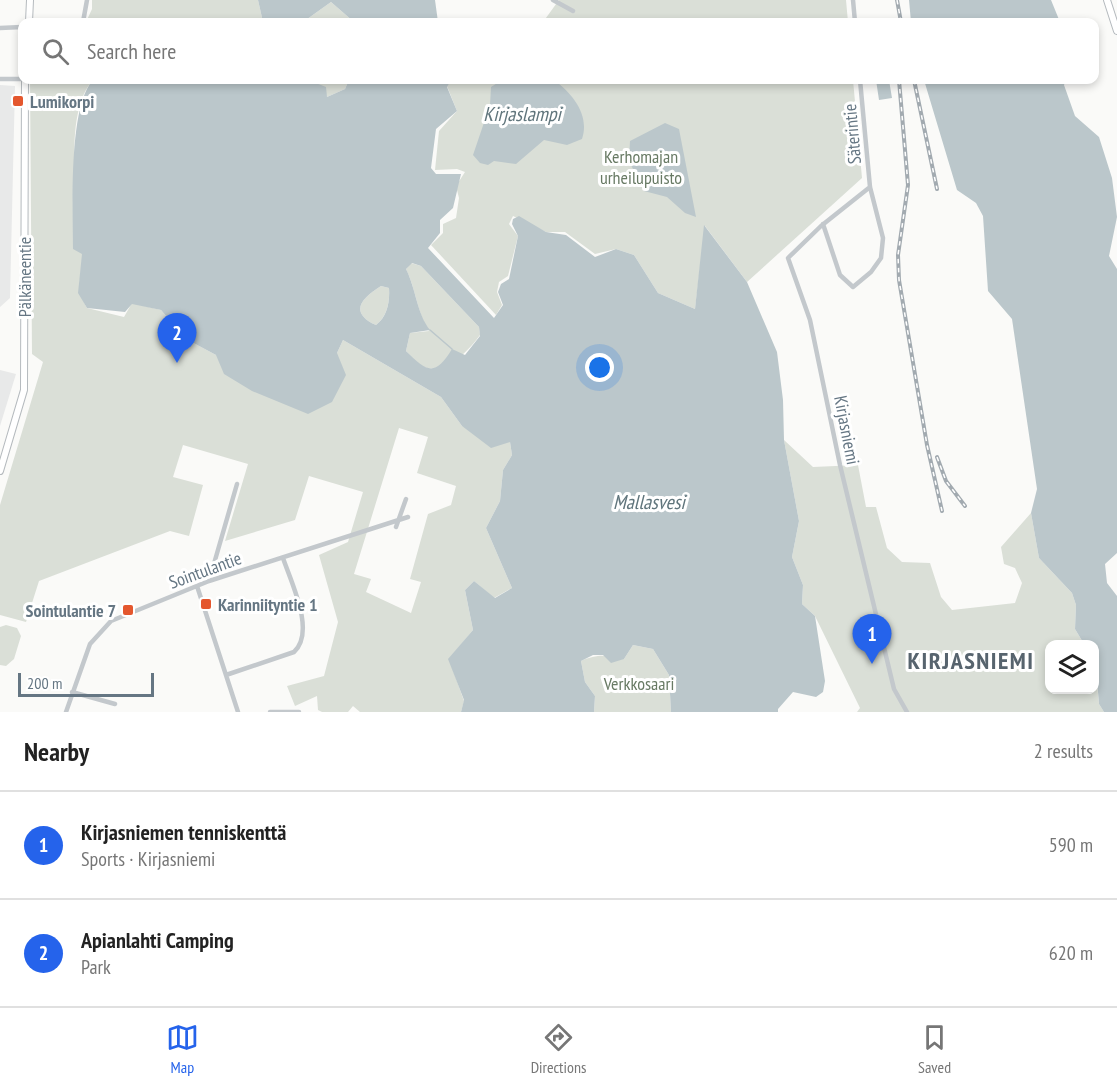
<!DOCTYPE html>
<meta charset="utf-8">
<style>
body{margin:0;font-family:"PT Sans Narrow",sans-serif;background:#f6f6f6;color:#222}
.controls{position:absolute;right:18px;bottom:18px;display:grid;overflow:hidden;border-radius:12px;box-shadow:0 3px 9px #0003}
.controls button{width:54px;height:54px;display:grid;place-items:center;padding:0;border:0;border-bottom:2px solid #e0e0e0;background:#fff;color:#222;font:30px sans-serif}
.scale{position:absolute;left:18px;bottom:15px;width:136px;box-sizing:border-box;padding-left:6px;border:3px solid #657683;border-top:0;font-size:16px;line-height:21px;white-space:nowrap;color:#657683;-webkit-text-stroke:4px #fff;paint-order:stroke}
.you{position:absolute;left:600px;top:368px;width:21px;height:21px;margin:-15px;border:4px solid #fff;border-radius:50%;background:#1a73e8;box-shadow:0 0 0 9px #1a73e833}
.badge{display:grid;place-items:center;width:39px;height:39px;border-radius:50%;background:#2563eb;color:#fff;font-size:20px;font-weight:700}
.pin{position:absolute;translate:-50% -50px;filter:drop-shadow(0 2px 3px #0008)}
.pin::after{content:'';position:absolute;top:32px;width:21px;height:18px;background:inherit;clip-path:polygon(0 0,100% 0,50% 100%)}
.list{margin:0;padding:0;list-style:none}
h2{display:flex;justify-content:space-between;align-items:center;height:78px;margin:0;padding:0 24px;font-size:26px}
h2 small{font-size:20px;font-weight:400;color:#767676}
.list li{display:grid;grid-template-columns:39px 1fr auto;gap:18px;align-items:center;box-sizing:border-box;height:108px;padding:0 24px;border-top:2px solid #e0e0e0}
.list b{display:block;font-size:22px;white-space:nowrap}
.list p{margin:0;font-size:20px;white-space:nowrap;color:#767676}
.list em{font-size:20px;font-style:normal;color:#767676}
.icon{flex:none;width:33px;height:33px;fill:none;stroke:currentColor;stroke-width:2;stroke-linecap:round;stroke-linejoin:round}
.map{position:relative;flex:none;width:1117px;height:712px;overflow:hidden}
.search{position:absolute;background:#fff;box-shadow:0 3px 9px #0003;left:18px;right:18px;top:18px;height:66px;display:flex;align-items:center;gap:15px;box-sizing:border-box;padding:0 21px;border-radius:12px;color:#767676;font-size:22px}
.sheet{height:294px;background:#fff}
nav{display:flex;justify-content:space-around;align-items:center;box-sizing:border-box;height:84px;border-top:2px solid #e0e0e0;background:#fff;font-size:16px;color:#767676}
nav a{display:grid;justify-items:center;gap:3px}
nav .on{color:#2563eb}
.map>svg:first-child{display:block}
</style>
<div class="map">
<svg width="1117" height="712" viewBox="0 0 1117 712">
<rect width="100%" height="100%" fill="#fafaf8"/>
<!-- built -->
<path fill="#e8e9e9" d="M0,85L15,86L10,298L0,307Z
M0,370L16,374L0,426Z"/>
<!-- green -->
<path fill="#dadfd7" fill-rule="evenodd" d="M92,0H258L263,22H174C165,18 102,22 86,22L92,9Z
M559,0H846L848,22H543Z
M331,2L354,22H303Z
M30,80H93C62,113 78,208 82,250C84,275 73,283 87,308L124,317L132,303L161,310L186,339L216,355L337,353L343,340L441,397L462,426L510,442L512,455L503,470L500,501L486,528L512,588L494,598L474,581L465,590L473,630L449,659L464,701L461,712H360L353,706L348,712H322L318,710L317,696L295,706L287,686L324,676L338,622L319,555L348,542L363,492L309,476L295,520L225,541L248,464L183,445L173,477L203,485L189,536L170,531L39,581L26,622L0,615V505L43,362L32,354ZM399,428L428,437L417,473L456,486L451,505L428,514L410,579L421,582L411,613L366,592L371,579L354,574Z
M316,80H349L345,89L327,97Z
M451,80H853L862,178L747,282L705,226L695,309L658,293L634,255L616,249L595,254L565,232H546L513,216L509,224L518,236L508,276L499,282L497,292L502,305L496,315L431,245L443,233V224L456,218L459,198L456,186L465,172L457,169L435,170L439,131L457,111L447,86Z
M411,263L421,266L479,327L480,335C469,350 446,376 424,367C418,365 411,356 406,351L410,333L429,331C417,313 416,289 406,269Z
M381,286L389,288C390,302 387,316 376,325C348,312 362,298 381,286Z
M784,440L813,467L858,465L866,507H876L887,548L902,562L930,563L941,597L952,610L1015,603L1022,583L1015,568L1004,564L1001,547L1031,513L1039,558L1072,593L1076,605L1075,629L1084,644H1050V690H1094L1095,662L1099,704L1104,712H857L860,708L815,616L802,604L803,585L792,557L799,521Z
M6,625L17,628L21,636L14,659L6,666L0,665V627Z
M633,645L653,649L669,675L671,712H594L595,696L585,682L581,661C597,654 607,655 624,659Z"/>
<!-- water -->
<path fill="#bbc7cb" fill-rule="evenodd" d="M258,0H435L438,22H354L331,2L303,22H263Z
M909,0H1051L1060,22H911Z
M93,80H316V83L326,87L327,97L345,89L349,80H451L447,87L457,111L436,129L431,168L436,174H461L453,208L440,220V233L428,248L494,318L503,305L498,292L501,284L509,279L518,236L512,224L513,219L519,216L546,232L566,235L595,257L616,249L634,255L658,293L695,309L704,225L747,282L777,352L783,400L784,440L799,521L792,557L803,585L802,604L815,616L825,681L823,692L816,697L793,692L778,709V712H671L669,675L653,649L633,645L624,659L611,663L603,655H593L581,661L585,682L595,696L594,712H461L464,700L448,659L473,630L465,590L474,581L495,598L512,588L486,528L500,501L503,470L512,455L510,442L491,448L462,426L441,397L343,340L337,353L346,375L332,402L308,414L252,391L224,374L216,355L186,339L161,310L132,304L125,312L87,308L78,293L82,254L73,249C73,210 68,107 93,80ZM412,263L421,266L479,327L480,336L465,355L452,349C435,377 427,372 406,351L410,333L430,330C417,314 416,289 406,269ZM381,286L389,288C390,302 387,317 376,325C348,312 362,298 381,286Z
M502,80H554C573,94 590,115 582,139L567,145L544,140L516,164L494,161L488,165L480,163L473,155L490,105L491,87Z
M876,80H889L892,98L879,100Z
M924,80H1066L1064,85L1075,116L1099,137L1112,178L1117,217L1109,256L1117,269V553L1105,564L1107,583L1117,596V712H1104L1099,704L1094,644H1084L1075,629L1076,605L1072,593L1039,558L1031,513L1037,489L1012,319L988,291L983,216L976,203L957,190Z
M665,123L679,129L696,217L685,213L667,197L644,191L629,161L630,141Z"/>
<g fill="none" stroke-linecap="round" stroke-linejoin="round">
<!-- stream -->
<path stroke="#bbc7cb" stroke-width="1.5" d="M430,330L452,349"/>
<!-- major casing -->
<g stroke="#b5babe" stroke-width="8">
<path id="major" d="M1107,0L1117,31
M29,22L30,0
M0,471L24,390L25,80"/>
</g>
<!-- minor -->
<path stroke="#c3c8cc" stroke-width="4.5" d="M553,0L573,11
M853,0L855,22
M83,22L87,0
M0,28L22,27
M0,79H22
M870,187L821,226L788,258L810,320L840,465L894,689L907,712
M823,224L840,275L853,287L871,272L881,258L883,238L870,187L860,80
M396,527L406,499
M209,581L237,484
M197,586L238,712
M226,675L294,652C316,632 291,582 283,558
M72,692L115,704
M66,712L90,644L111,621L209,581L408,517
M270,712H299"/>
<!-- major -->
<use href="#major" stroke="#fff" stroke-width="6"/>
<!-- rail casing -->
<g stroke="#a2aab0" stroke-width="4">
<path id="rail" d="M897,0L901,22
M899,80L908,185L898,255L899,280L927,445L942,511
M914,80L937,189
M937,457L946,481L965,506"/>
</g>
<!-- rail -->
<use href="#rail" stroke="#fff" stroke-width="1.5" stroke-dasharray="4.5" stroke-linecap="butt"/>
</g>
<!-- markers -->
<g fill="#e4572e" stroke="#fff" stroke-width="2">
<rect x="12" y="95" width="12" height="12" rx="3"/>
<rect x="200" y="598" width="12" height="12" rx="3"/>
<rect x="122" y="604" width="12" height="12" rx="3"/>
</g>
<g text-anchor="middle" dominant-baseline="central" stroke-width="6" stroke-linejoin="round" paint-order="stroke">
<!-- poi labels -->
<g font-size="18" font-weight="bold" fill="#657683" stroke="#fff" text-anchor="start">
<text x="30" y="101">Lumikorpi</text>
<text x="218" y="604">Karinniityntie 1</text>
<text x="116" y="610" text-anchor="end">Sointulantie 7</text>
</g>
<!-- street labels -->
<g font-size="18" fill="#657683" stroke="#fff">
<text transform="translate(852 134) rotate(-95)">Säterintie</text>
<text transform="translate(24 277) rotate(-90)">Pälkäneentie</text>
<text transform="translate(847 430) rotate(79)">Kirjasniemi</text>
<text transform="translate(205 570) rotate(-20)">Sointulantie</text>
</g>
<!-- park labels -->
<g font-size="18" fill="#687a64" stroke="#fff">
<text x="641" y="156">Kerhomajan<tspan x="641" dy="21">urheilupuisto</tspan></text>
<text x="639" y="683">Verkkosaari</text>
</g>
<!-- water labels -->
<g font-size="20" font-style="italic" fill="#60757c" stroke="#fff">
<text x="522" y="114">Kirjaslampi</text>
<text x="649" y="502">Mallasvesi</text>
</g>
<!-- district labels -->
<g font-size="24" font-weight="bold" letter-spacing="1.5" fill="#57646e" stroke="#fff">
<text x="971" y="660">KIRJASNIEMI</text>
</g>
</g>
</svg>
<div class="controls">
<button><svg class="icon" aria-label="layers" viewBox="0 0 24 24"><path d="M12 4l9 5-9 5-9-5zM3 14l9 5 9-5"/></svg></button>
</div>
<div class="scale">200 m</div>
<div class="you"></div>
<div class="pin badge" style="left:872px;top:664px">1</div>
<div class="pin badge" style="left:177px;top:363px">2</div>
<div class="search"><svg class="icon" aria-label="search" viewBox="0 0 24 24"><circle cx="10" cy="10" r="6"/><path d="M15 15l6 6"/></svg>Search here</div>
</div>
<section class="sheet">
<h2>Nearby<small>2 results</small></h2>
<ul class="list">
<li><span class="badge">1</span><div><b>Kirjasniemen tenniskenttä</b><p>Sports · Kirjasniemi</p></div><em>590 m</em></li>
<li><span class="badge">2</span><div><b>Apianlahti Camping</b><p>Park</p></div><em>620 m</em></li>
</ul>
</section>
<nav>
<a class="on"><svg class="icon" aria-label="map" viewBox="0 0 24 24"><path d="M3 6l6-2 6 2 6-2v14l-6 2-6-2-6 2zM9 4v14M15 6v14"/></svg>Map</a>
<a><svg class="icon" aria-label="directions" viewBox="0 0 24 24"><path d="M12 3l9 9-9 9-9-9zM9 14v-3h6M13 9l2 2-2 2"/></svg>Directions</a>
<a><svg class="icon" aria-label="saved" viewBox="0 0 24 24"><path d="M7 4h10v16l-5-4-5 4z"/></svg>Saved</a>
</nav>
